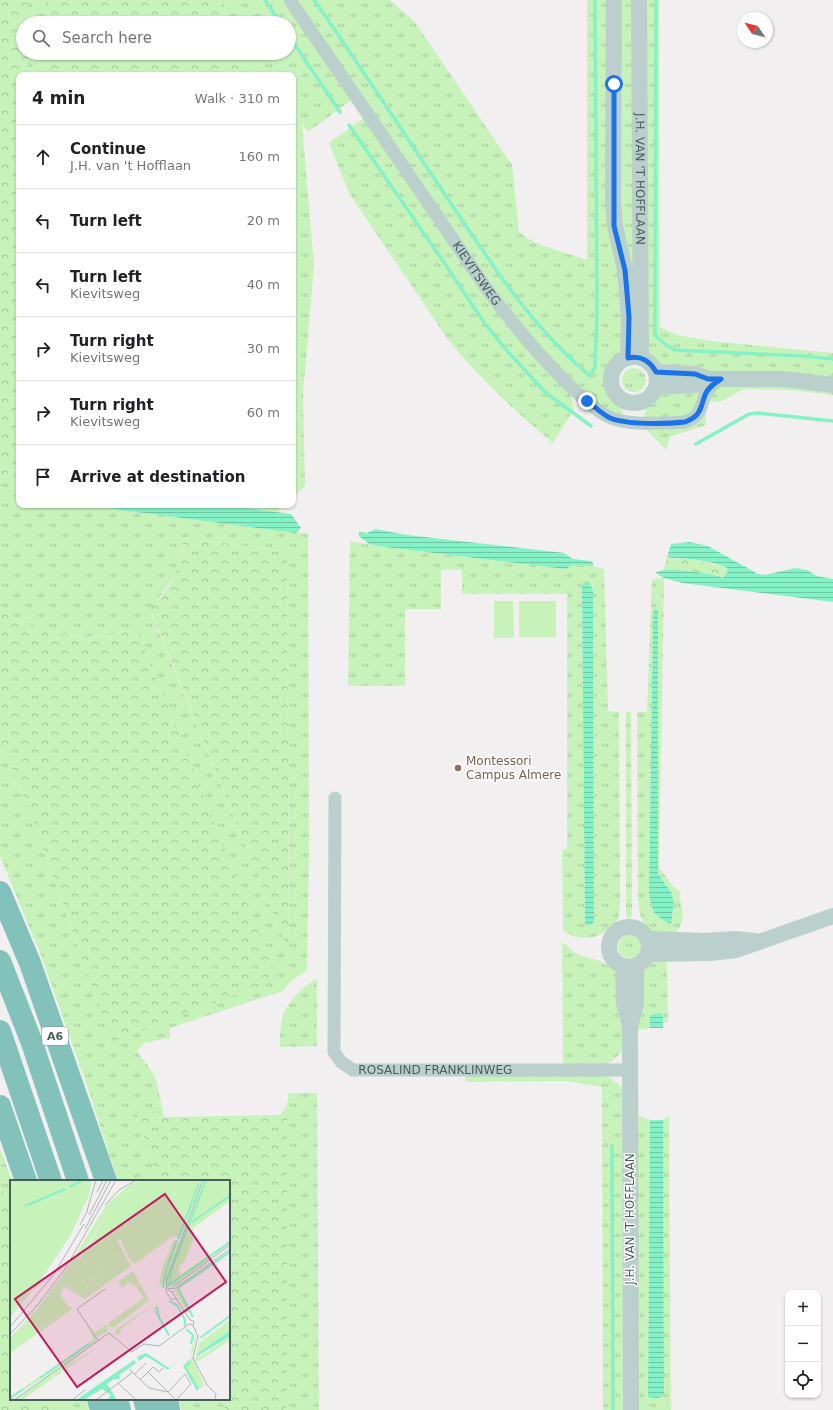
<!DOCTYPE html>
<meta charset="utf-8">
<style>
body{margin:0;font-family:"DejaVu Sans",sans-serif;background:#f2f2f2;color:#202124}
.controls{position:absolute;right:12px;bottom:12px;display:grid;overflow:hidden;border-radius:8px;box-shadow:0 1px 3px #0004}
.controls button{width:36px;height:36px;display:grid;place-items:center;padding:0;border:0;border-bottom:1px solid #e0e0e0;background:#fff;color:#202124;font:20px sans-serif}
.compass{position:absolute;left:737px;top:12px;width:36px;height:36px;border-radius:50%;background:#fff;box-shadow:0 1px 3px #0004;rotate:305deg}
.stop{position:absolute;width:12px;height:12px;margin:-9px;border:3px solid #1a73e8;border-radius:50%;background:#fff}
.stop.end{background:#1a73e8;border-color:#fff;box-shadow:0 1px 4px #0008}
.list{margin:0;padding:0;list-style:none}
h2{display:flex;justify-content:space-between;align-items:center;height:52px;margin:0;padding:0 16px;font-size:17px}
h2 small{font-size:13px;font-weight:400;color:#757577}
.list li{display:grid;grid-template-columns:26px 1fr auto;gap:12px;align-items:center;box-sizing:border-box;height:64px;padding:0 16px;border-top:1px solid #e0e0e0}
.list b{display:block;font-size:15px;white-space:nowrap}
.list p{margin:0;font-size:13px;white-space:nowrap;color:#757577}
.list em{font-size:13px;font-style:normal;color:#757577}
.icon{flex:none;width:22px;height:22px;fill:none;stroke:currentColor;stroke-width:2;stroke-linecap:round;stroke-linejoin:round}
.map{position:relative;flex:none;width:833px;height:1410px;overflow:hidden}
.search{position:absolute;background:#fff;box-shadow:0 1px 3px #0004;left:16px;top:16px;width:280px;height:44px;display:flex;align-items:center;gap:10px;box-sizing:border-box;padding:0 14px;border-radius:22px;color:#757577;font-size:15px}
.panel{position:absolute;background:#fff;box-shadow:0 1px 3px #0004;left:16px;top:72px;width:280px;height:436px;border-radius:8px}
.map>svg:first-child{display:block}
</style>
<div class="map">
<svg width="833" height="1410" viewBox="0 0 833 1410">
<defs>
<pattern id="grass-tufts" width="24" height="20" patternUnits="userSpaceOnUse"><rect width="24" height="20" fill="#c7f2ba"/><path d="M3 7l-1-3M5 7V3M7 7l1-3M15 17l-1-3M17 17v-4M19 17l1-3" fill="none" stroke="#a3c79a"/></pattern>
<pattern id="forest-crowns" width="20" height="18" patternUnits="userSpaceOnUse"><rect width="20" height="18" fill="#c7f2ba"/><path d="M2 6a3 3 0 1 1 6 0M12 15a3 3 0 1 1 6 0" fill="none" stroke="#a3c79a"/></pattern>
<pattern id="water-rules" width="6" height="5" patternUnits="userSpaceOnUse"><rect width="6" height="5" fill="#84f2c6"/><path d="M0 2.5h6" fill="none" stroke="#6ec7a4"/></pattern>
</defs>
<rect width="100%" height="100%" fill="#f2eff1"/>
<!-- grass -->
<path fill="url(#grass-tufts)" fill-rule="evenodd" d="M27,0H46V23H27Z
M219,0H286L354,98L308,132L302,124L314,266L303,394L305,486L293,497V75H251L252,53H289V23H234Z
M294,0H390L414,21L512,165L519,232L535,243L587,260V0H609L623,276L621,355L609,369L607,382L611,393L621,407L624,417L605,410L528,338Z
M620,0H635L636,334L621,230Z
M642,0H659L660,327L677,335L711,341L833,353V380L674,370L658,365L648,354Z
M27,53H46V75H27Z
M366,116L570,390L574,409L553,443C515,411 478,377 447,338L349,193L329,143Z
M622 380a12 12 0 1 1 24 0a12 12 0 1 1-24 0Z
M765,385L833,391V395L789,390L744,389L722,401L712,402L708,401L711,393L719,386Z
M704,387L697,409L681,418H644L647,405L660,391Z
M706,411V425L670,437L666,450L643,426Z
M19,464V505H83L308,534L309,853L307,970L289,983L283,991L170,1028V1038L144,1043L137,1051L155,1076L163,1111L136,1112L158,1181H118L87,1086L42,958L0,856V739L35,826L79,950L276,979L195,778L132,629L107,636L80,637L44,630L18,620L0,609V482L12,469ZM186,538L283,551L287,553L289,952L152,615L154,605L179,569L183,540Z
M226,505H285L278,512Z
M350,541L377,546L566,569L572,565L593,566L604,569L608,711L619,712L620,900C620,906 620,913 618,919C612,930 596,939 583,938C576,938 569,934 563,931L562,849H567V594H462V570H441V609H405V686H348ZM592,585L593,590L594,922L591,925H585L582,590Z
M664,578L659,867L672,885L681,893L679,895C683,908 686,923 675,933H653C639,920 639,912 638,894L637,712H647L652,579ZM657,609L658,875L671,892L674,903L673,916L652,909L649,894L653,613L654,610Z
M626,712H631L632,916L630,918H628L626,916Z
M618 947a12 12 0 1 1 24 0a12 12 0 1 1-24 0Z
M562,942C569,946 573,953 580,955C594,960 607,960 616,974L623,1028L624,1050L607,1065H563Z
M667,958L668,1022H663V1015H650V1028L636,1030L643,972L652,963Z
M317,979V1046L280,1047C280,1038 280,1028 282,1019C287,1002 301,987 317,979Z
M606,1075L624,1089L625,1410H603L602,1087L567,1081L467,1082L465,1080V1076Z
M289,1093H317L319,1410H285L287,1397V1106Z
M635,1116L644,1117L650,1120L648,1397L664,1395L663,1120L669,1116L671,1410H636Z
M0,1148L12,1181H11V1273L0,1239Z
M49,1399H86L89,1410H51Z
M178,1399H222L225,1410H181Z"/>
<!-- forest -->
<path fill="url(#forest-crowns)" d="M0,0H27V23H23V53H27V75H19V464L12,469L0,482Z
M46,0H219L234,23H46Z
M46,53H252L251,75H46Z
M186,538L283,551L287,553L289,953L150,608C169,591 183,566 183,540Z
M667,557L673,559H690L722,566L727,568L728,571L723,578L689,571H663Z
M0,609L18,620L44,630L80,637L107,636L133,629L139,635L277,979L112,1042L35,826L0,739Z
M287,1106V1406L285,1410H225L222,1399H229V1181H158L136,1112L163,1111L164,1117L280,1115Z
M0,1182L6,1198L11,1217V1399H58L60,1410H0Z"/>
<!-- pitch -->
<path fill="#c7f2ba" d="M494,601H513L514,638H494Z
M519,601H556V637H519Z"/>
<!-- water -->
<path fill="url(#water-rules)" d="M83,505H226L291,514L301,528L296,533Z
M375,529L407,535L564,553L573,559L591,561L593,563V566L572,565L566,569L377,546L369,544L359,536V532L367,533Z
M690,542L708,546L758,574L765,575L795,568L807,570L817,576L833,579V602L682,583L664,578L657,574L656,572C671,567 708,573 723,578L728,571L727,568C718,563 700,560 689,559C682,558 674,559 667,557L671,544Z
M586,582L590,583L593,590L594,922L591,925H585L582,590V585Z
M655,608L658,611V874L671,892L674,903L671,924C654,916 652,912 649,894L653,613Z
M660,1013L663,1015V1028H650V1015Z
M650,1120H663L664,1395L658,1398L648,1397Z"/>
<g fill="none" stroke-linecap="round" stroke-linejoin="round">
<!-- stream -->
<path stroke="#84f2c6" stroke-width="3.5" d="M265,0L280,23
M314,0C361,67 406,137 452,205C495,269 531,326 590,376L595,367L597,313L595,0
M656,0L655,335L666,345L675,350L802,356L833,359
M289,36L340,112
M349,125L443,261L485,324L509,353L545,392L591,426
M696,444L749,414L758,413L833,421
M612,1146L613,1410"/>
<!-- minor -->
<g stroke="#bbcfcc" stroke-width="13">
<path id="s1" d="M290,0L484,285C511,322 536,353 569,385C581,396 594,410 609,417C626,426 666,423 685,422C701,416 700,409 705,395C708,387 715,383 721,379"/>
<path id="s2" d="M335,798L334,1052L341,1062L353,1070H630"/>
</g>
<!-- tertiary -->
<g stroke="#bbcfcc" stroke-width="16">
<path d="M614,0L613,202L615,226L625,270L627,293L629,317L628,358"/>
<path id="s3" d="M639,0L641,358"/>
<circle cx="634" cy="380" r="23"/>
<path d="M656,372L695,374L709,379"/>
<path d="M656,387L695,385L709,379H783L833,385"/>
<circle cx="629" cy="947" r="20"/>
<path d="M647,939L704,941L735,939L755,941"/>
<path d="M648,954L710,953L736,950L833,916"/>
<path d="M623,966L624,1003L629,1022"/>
<path d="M631,1410L630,1028L636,1002V966"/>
</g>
<!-- motorway -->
<path stroke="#83c1bb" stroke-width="22" d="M0,892L30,963L106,1181
M0,961L32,1043L78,1181
M0,1031L51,1181
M0,1106L26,1181
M98,1399L101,1410
M117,1399L120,1410
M144,1399L147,1410
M167,1399L169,1410"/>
</g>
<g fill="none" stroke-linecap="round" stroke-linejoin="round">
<!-- route -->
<path stroke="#1a73e8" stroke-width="5" d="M587,401C594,406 602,414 610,418C627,425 666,424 685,422C701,416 700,409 705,395C708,387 715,383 721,379H708L695,374L656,372C650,361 640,355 628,358L629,317L627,293L625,270L614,226V84"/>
</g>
<!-- markers -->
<circle fill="#8d6e63" stroke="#fff" stroke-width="1.5" cx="458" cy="768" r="4"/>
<g text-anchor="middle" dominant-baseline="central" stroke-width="3" stroke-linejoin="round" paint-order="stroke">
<!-- shield labels -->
<rect fill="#fff" stroke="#7d8e8c" stroke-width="1" x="42" y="1027" width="26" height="18" rx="3"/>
<g font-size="11" font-weight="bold" fill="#455e5b">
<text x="55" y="1036">A6</text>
</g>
<!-- street labels -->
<g font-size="12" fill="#455e5b" stroke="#fff">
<text stroke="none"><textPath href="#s3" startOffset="179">J.H. VAN 'T HOFFLAAN</textPath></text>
<text stroke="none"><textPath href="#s1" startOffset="331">KIEVITSWEG</textPath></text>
<text stroke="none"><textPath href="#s2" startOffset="363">ROSALIND FRANKLINWEG</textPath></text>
<text transform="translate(630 1219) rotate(-90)">J.H. VAN 'T HOFFLAAN</text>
</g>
<!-- education labels -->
<g font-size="12" fill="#785e54" stroke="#fff" text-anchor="start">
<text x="466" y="761">Montessori<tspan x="466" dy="14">Campus Almere</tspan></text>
</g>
</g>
<!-- overview -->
<g transform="translate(10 1180)">
<rect width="220" height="220" fill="#f2eff1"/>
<path d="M130,0H157L149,6L112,19L101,27L53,104L72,116L98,76L90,62L93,54L100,50L109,51L181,0H193L170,59L163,56L126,83L121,82L110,59L107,60L121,86L75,119L55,107L49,114L47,111L13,153L27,149L60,126L62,129L0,173V158L28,128L56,90L97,24L121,4ZM184,1L168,45L164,47L149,26ZM146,28L163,53L124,82L109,54ZM111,74L76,115L101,75ZM194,0H196L179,44L220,16V21L183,48V60L175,81L169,86L170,95L220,61V64L164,106L159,107L157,111L156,103ZM164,60L169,62L156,104L149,106L152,87ZM220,70V73L169,108L181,132L178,133L165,112V109ZM123,91L139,120L104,147H100L98,143L134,118L126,107L127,103L123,106L120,102L112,108L108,102ZM142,126L112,148L109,154L105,155L106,149ZM220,140V151L188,173V178L220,156V160L189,181H185L189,163ZM75,143L86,158V161L0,220V217L84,159ZM97,144V152L87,157L84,153ZM186,154V159L182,176L195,208L193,206L190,209L178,191L176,186L181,183L180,180L175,184L180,178L182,180L181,175V170ZM83,164L55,187L86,168L12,220H5Z" fill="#c7f2ba" fill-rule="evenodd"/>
<path d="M0,0H82L79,15L60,56L28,104L0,137ZM157,0H181L109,51L100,50L93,54L90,62L98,76L71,116L53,103L79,65L101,27L112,19L149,6ZM185,0L168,45L164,47L149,26ZM196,0H220V16L179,45ZM146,28L163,53L124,82L108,54ZM111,74L117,86L75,116L101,75ZM47,111L59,127L27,149L13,153Z" fill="#c7f2ba"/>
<path d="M142,126L148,134L145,126L148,127L150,137L160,155L158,156ZM220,151V156L186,177L188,173ZM136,173L159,188L166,183L158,190L136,176L129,181L127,177ZM124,180L126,183L109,195L110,199H104L97,204L107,220H97L101,215L92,209L74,220H66ZM180,180L181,183L176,187L189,208L187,211L173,186Z" fill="#84f2c6"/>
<path fill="none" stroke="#84f2c6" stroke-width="2" d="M196,0L162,89L159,105L220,62M59,7L73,0M15,26L55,9M182,42L220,16M168,59L189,3M153,108L156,90L167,60M159,121L167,125L175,140V146M183,137L168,108L220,72M176,149L183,155L181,164M190,158L220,136M30,198L79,164M0,218L13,209"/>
<path fill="none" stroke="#adb5b5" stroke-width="1" d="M87,12L93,0M95,25L109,10L126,0M77,31L86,0M79,35L97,0M70,45L78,30M75,49L101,0M163,107L220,65M164,109L220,69M164,111L161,112L158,109L164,108M168,119H161L156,112L157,99L193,0M183,145L188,157L183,178L197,205L206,214L205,220M0,147L44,94L74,44M99,153L122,172L134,164L149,166L179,144L183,145L184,141L180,140L162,112M0,154L26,127L55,89L106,0M88,160L67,129L95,109M120,190L139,208L158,212L166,220M138,192L158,212L175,194L181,204L166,220M125,194L136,183M131,199L143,187L149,192L153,188M108,203L126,220M4,220L99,153M62,220L75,210M86,220L123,192"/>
<path fill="#c2185b" fill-opacity="0.15" stroke="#c2185b" stroke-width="2" d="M155,14L216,102L67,207L5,119Z"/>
<rect width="220" height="220" fill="none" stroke="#455e5b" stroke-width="2"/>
</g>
</svg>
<div class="controls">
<button>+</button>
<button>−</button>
<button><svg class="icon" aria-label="locate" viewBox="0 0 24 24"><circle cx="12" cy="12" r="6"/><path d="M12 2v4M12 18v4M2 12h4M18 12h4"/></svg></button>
</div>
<svg class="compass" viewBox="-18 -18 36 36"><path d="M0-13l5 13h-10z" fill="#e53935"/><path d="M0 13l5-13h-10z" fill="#757577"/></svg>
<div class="stop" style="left:614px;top:84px"></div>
<div class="stop end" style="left:587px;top:401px"></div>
<div class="search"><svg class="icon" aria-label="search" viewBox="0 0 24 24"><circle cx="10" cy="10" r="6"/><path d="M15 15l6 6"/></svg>Search here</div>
<section class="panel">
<h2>4 min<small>Walk · 310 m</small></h2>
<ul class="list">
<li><svg class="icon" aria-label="ahead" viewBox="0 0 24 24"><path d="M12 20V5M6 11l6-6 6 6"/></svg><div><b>Continue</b><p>J.H. van 't Hofflaan</p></div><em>160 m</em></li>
<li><svg class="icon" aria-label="left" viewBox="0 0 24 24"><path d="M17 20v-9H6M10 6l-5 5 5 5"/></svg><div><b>Turn left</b></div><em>20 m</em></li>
<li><svg class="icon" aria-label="left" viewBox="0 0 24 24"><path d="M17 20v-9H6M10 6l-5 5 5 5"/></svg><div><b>Turn left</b><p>Kievitsweg</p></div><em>40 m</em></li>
<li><svg class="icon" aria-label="right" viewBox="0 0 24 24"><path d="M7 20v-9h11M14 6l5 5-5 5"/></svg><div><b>Turn right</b><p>Kievitsweg</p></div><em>30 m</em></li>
<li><svg class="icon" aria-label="right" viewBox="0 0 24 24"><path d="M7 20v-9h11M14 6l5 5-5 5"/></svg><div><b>Turn right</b><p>Kievitsweg</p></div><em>60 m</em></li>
<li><svg class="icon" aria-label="arrive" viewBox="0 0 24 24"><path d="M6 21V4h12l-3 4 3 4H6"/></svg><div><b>Arrive at destination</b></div></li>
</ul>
</section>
</div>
